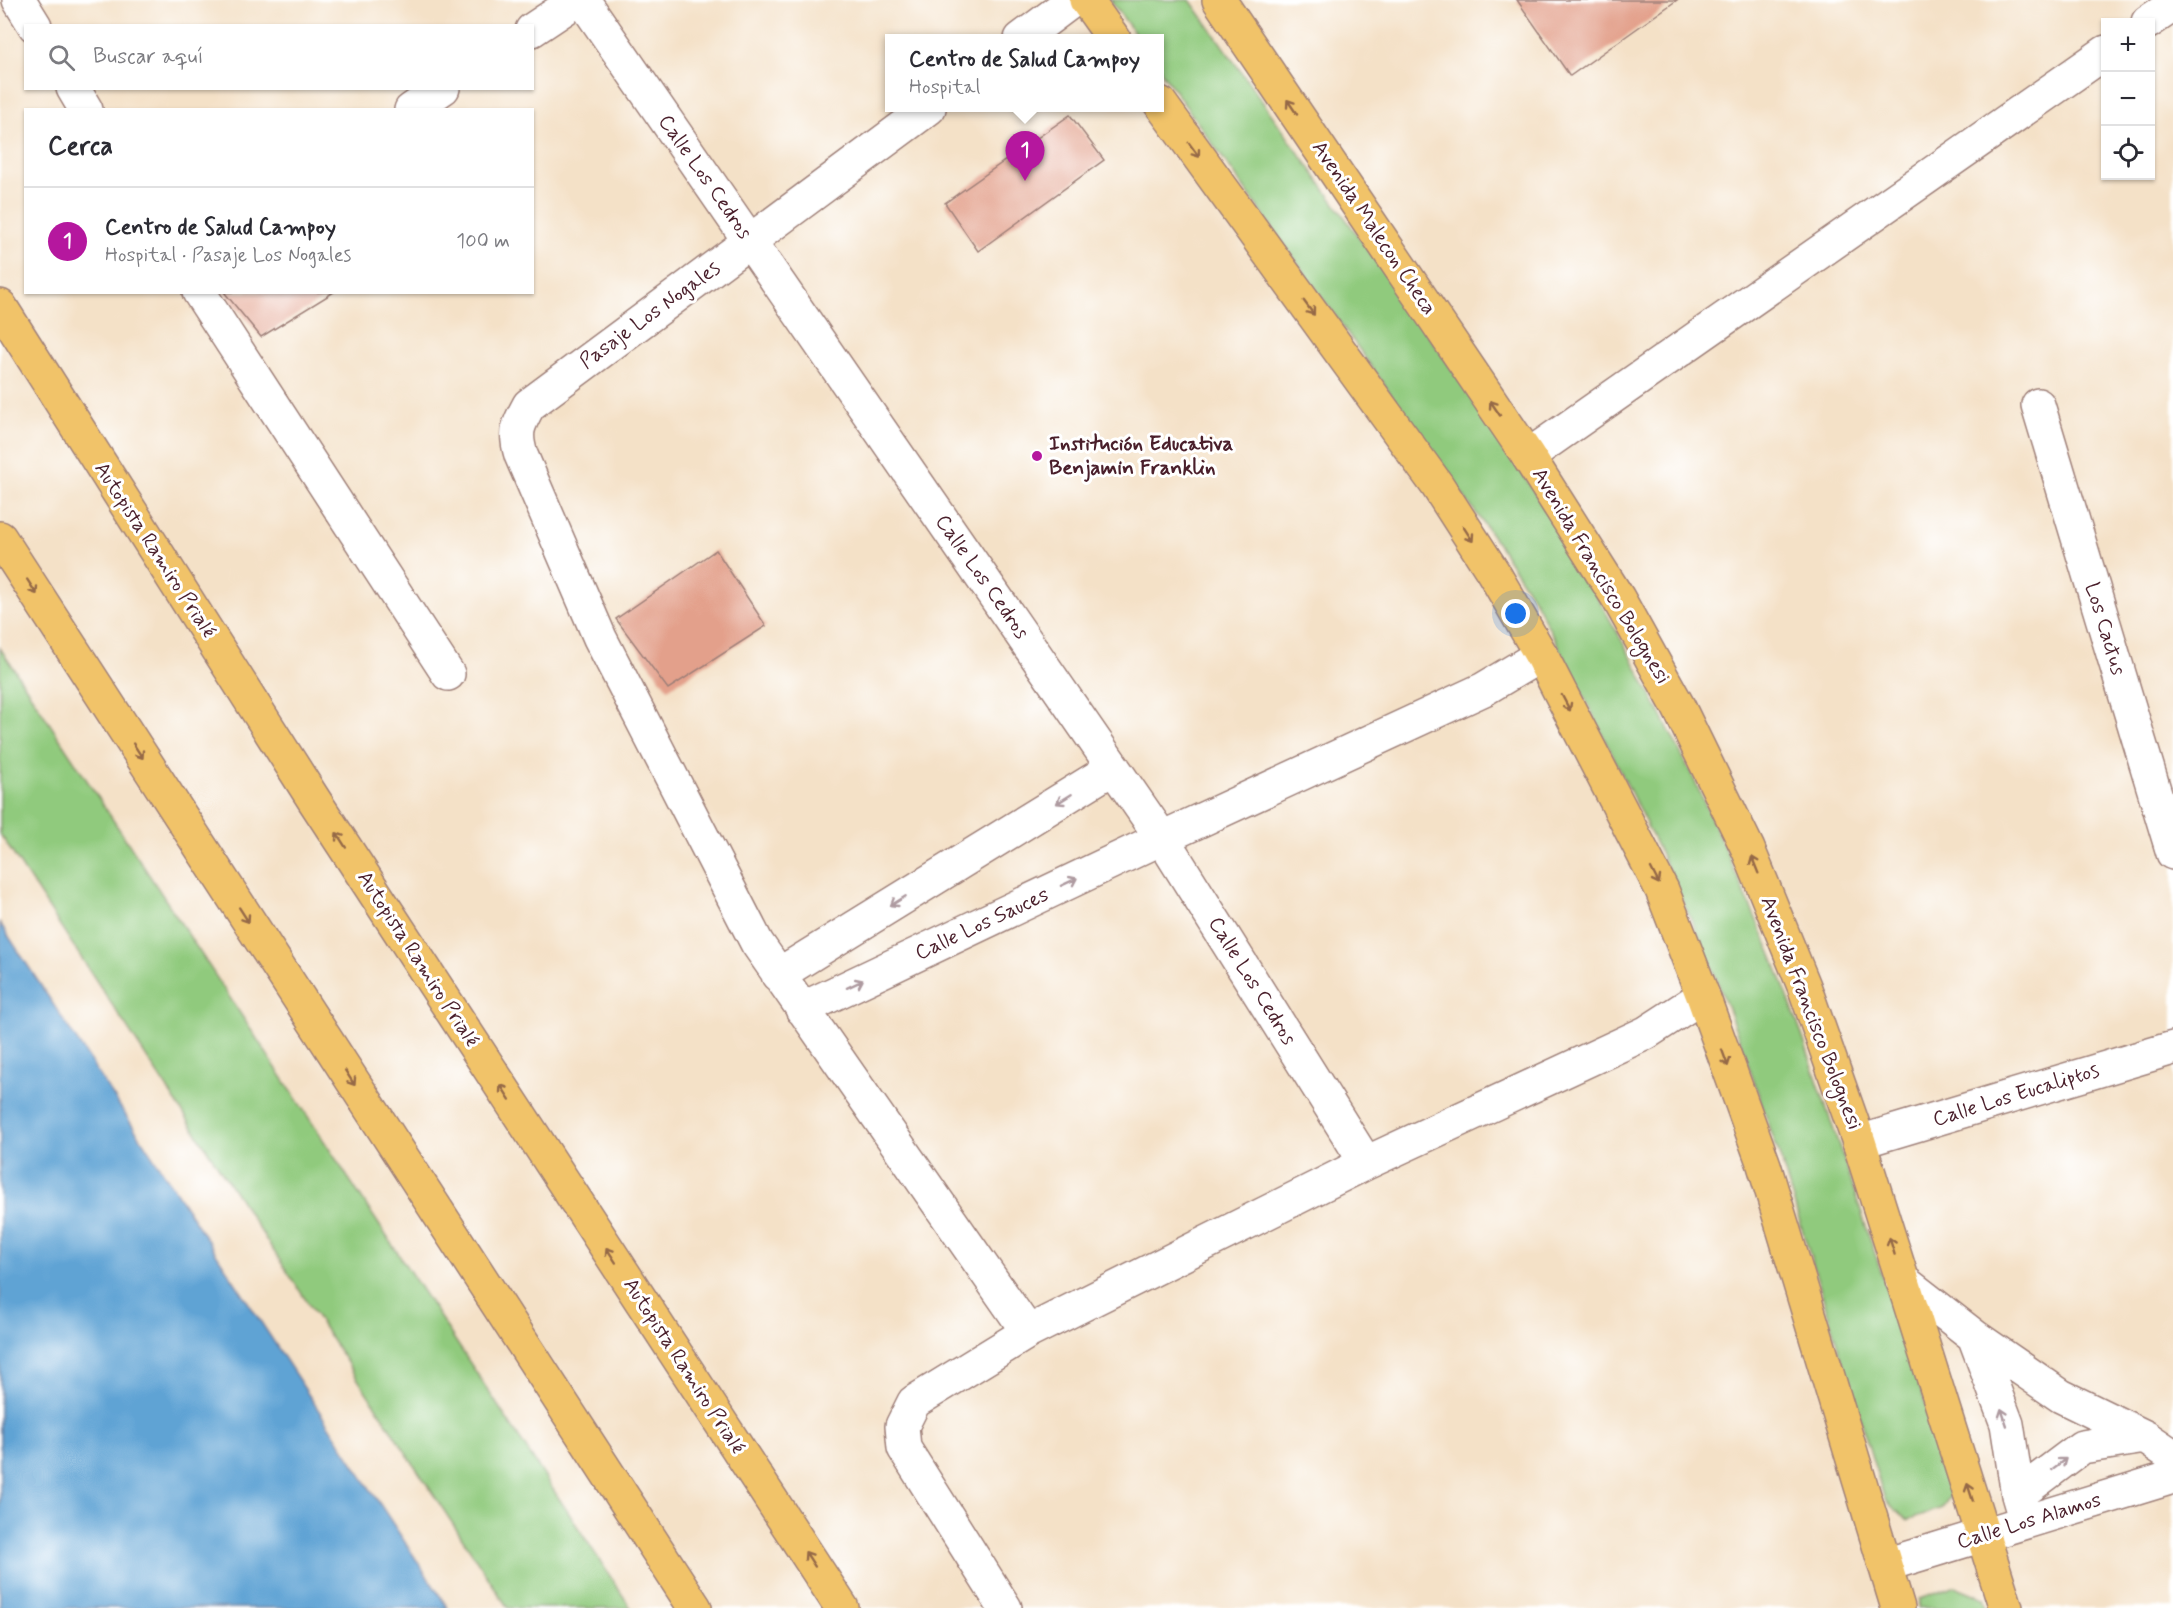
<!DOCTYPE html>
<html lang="es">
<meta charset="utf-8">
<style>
body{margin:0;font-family:Mynerve,sans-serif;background:#f7f7f7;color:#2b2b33}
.controls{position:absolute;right:18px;top:18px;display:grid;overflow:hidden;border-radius:0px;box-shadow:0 2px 4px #0004}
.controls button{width:54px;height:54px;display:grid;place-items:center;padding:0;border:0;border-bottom:2px solid #e1e1e2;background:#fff;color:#2b2b33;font:30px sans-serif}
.you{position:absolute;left:1516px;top:614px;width:21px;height:21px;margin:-15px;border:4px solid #fff;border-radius:50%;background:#1a73e8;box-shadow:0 0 0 9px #1a73e833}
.badge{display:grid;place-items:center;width:39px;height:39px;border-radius:50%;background:#b5179e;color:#fff;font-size:20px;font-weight:700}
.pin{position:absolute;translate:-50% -50px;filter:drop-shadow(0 2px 3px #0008)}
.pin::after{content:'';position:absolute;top:32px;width:21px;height:18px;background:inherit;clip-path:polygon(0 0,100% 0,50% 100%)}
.popup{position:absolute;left:885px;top:34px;width:279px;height:78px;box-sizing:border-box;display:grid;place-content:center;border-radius:0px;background:#fff;filter:drop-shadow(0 2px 4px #0005);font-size:20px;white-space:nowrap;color:#7c7c81}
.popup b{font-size:22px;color:#2b2b33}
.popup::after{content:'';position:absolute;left:50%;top:100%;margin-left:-12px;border:12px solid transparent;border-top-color:#fff}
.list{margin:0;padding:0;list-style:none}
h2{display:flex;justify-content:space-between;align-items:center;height:78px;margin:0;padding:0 24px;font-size:26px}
h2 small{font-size:20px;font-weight:400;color:#7c7c81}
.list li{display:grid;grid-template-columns:39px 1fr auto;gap:18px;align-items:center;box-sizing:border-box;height:108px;padding:0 24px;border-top:2px solid #e1e1e2}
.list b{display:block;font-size:22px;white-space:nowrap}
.list p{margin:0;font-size:20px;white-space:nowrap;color:#7c7c81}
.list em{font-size:20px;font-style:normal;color:#7c7c81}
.icon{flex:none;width:33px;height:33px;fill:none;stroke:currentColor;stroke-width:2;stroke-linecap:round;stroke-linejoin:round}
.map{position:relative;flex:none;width:2173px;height:1608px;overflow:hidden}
.search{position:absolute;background:#fff;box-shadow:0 2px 4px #0004;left:24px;top:24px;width:510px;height:66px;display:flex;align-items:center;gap:15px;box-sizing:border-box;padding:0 21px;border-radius:0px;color:#7c7c81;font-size:22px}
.panel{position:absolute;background:#fff;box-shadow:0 2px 4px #0004;left:24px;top:108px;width:510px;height:186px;border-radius:0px}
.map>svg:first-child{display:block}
</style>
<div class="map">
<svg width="2173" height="1608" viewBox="0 0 2173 1608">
<rect width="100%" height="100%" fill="#fff"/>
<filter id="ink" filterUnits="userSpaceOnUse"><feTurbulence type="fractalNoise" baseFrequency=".0167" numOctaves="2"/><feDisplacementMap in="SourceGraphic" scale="12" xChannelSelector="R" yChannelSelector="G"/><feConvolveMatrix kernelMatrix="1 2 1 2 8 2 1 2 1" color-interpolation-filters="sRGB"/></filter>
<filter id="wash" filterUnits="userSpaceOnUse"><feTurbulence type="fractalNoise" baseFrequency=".008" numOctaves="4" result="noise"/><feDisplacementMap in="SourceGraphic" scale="24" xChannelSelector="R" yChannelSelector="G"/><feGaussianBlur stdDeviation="1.35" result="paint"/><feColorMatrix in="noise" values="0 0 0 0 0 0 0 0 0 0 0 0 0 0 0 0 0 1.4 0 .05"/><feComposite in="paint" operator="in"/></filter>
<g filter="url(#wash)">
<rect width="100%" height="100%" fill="#f4e1c7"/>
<!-- green -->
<path fill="#90ca7d" stroke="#6d7454" stroke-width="1.5" d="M1110,0H1190L1430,337L1517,464L1586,577L1636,666L1692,775L1772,955L1802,1035L1954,1490L1942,1508L1907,1520L1885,1500L1780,1157L1743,1049L1711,964L1673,879L1581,690L1536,603L1498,544L1160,70V39L1138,38Z
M0,648L631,1608H508L0,834Z
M1955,1586L1984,1598L1987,1608H1918L1919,1599Z"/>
<!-- water -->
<path fill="#5fa3d4" stroke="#546180" stroke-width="1.5" d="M0,923L448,1608H0Z"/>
<g id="blocks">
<!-- building -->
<path fill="#e3a08b" d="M1517,0H1677L1570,76Z
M1070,115L1104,160L978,251L945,203Z
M224,292H334L261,337Z
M716,550L766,626L668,689L616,619Z"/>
</g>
</g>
<g filter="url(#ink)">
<use href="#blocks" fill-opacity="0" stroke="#9f8079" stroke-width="1.5"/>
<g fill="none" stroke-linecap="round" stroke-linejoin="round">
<!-- minor casing -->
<g stroke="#9f8079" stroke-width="36">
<path id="minor" d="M19,0L35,26
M583,0L1162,838L1366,1163
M2148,22L2173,5
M532,30L577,0
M1021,39L1073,0
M73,88L86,110
M929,108L529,405C518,425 514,432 521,455L600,638L757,943L1028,1332
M411,110L443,88
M199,292L448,674
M2038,405L2173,853
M1528,456L2106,52
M778,975L1113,768
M802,1009L1162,838L1484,689L1541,655
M1859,1142L2173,1048
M1902,1280L1974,1336L2007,1424L2018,1495
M1974,1336L2061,1396L2145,1437
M2023,1512L2018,1495L2082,1447L2145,1437L2173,1456
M1885,1565L2173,1477
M1005,1608L904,1448L902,1426L914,1402L1028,1332L1366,1163L1646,1033L1703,996"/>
</g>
<!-- major casing -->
<g stroke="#9f8079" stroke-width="36">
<path id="major" d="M1086,0L1114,39
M1219,0L1528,456L1618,598L1678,706L1748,849L1804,986L1859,1142L2006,1608
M1160,103L1437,485L1493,572L1541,655L1662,890L1703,996L1764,1165L1898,1608"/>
</g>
<!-- highway casing -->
<g stroke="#9f8079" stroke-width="36">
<path id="highway" d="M0,306L314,800L842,1608
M0,538L695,1608"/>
</g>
<!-- minor -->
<use href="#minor" stroke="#fff" stroke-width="33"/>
<!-- major -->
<use href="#major" stroke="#f1c369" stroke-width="33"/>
<!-- highway -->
<use href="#highway" stroke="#f1c369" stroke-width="33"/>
</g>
<!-- one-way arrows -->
<defs><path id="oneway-shaft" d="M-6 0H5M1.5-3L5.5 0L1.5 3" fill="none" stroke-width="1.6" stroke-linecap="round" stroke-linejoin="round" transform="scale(1.5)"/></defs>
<g stroke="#956947">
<use href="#oneway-shaft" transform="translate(1292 107) rotate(-124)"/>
<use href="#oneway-shaft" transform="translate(1194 150) rotate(54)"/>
<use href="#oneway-shaft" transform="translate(1309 308) rotate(54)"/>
<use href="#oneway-shaft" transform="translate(1495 408) rotate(-124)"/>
<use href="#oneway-shaft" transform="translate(1468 534) rotate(57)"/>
<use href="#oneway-shaft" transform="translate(32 587) rotate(57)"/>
<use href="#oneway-shaft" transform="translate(1566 703) rotate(62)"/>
<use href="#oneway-shaft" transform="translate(138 751) rotate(57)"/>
<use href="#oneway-shaft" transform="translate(341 840) rotate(-123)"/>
<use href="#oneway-shaft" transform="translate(1755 865) rotate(-112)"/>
<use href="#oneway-shaft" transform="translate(1655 876) rotate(63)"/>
<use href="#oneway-shaft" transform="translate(244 915) rotate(57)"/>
<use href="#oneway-shaft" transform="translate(1725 1058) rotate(70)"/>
<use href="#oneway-shaft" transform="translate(350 1078) rotate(57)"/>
<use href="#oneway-shaft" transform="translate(505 1092) rotate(-123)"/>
<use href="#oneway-shaft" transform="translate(1892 1246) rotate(-107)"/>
<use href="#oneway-shaft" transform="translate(611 1255) rotate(-123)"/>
<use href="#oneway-shaft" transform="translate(1970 1492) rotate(-108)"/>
<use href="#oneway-shaft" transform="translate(810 1559) rotate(-123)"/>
</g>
<g stroke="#ae9aa0">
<use href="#oneway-shaft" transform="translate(1064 799) rotate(148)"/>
<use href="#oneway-shaft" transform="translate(1069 882) rotate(-25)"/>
<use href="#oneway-shaft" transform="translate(898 901) rotate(148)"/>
<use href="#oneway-shaft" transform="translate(855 984) rotate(-25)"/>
<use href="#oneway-shaft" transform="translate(2004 1417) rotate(-109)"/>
<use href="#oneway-shaft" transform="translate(2059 1464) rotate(-37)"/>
</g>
</g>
<!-- markers -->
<circle fill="#b5179e" stroke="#fff" stroke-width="2" cx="1037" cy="456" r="6"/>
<g text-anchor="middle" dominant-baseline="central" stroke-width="6" stroke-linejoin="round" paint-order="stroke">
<!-- street labels -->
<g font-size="21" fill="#4a1f2b" stroke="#fff">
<text transform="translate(705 177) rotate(55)">Calle Los Cedros</text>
<text transform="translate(1374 228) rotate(56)">Avenida Malecon Checa</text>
<text transform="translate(650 315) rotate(-36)">Pasaje Los Nogales</text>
<text transform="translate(155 550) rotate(57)">Autopista Ramiro Prialé</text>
<text transform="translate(1601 576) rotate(59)">Avenida Francisco Bolognesi</text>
<text transform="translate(982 577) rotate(55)">Calle Los Cedros</text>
<text transform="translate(2105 629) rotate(73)">Los Cactus</text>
<text transform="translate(982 924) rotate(-25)">Calle Los Sauces</text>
<text transform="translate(418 959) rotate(57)">Autopista Ramiro Prialé</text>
<text transform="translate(1252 981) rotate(58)">Calle Los Cedros</text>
<text transform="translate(1811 1013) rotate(69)">Avenida Francisco Bolognesi</text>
<text transform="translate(2016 1095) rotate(-17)">Calle Los Eucaliptos</text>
<text transform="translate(684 1366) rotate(57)">Autopista Ramiro Prialé</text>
<text transform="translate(2029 1521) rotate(-17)">Calle Los Alamos</text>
</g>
<!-- poi labels -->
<g font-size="21" font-weight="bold" fill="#4a1f2b" stroke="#fff" text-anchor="start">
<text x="1049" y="444">Institución Educativa<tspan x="1049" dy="24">Benjamin Franklin</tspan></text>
</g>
</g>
</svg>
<div class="controls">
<button>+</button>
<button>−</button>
<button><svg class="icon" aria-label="locate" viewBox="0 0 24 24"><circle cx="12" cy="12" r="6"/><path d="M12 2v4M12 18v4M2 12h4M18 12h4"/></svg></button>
</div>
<div class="you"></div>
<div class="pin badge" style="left:1025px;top:181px">1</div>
<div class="popup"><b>Centro de Salud Campoy</b>Hospital</div>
<div class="search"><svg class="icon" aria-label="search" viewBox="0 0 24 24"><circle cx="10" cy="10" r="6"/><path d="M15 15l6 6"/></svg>Buscar aquí</div>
<section class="panel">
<h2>Cerca<small></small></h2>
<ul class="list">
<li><span class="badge">1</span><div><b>Centro de Salud Campoy</b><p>Hospital · Pasaje Los Nogales</p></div><em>100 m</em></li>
</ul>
</section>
</div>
